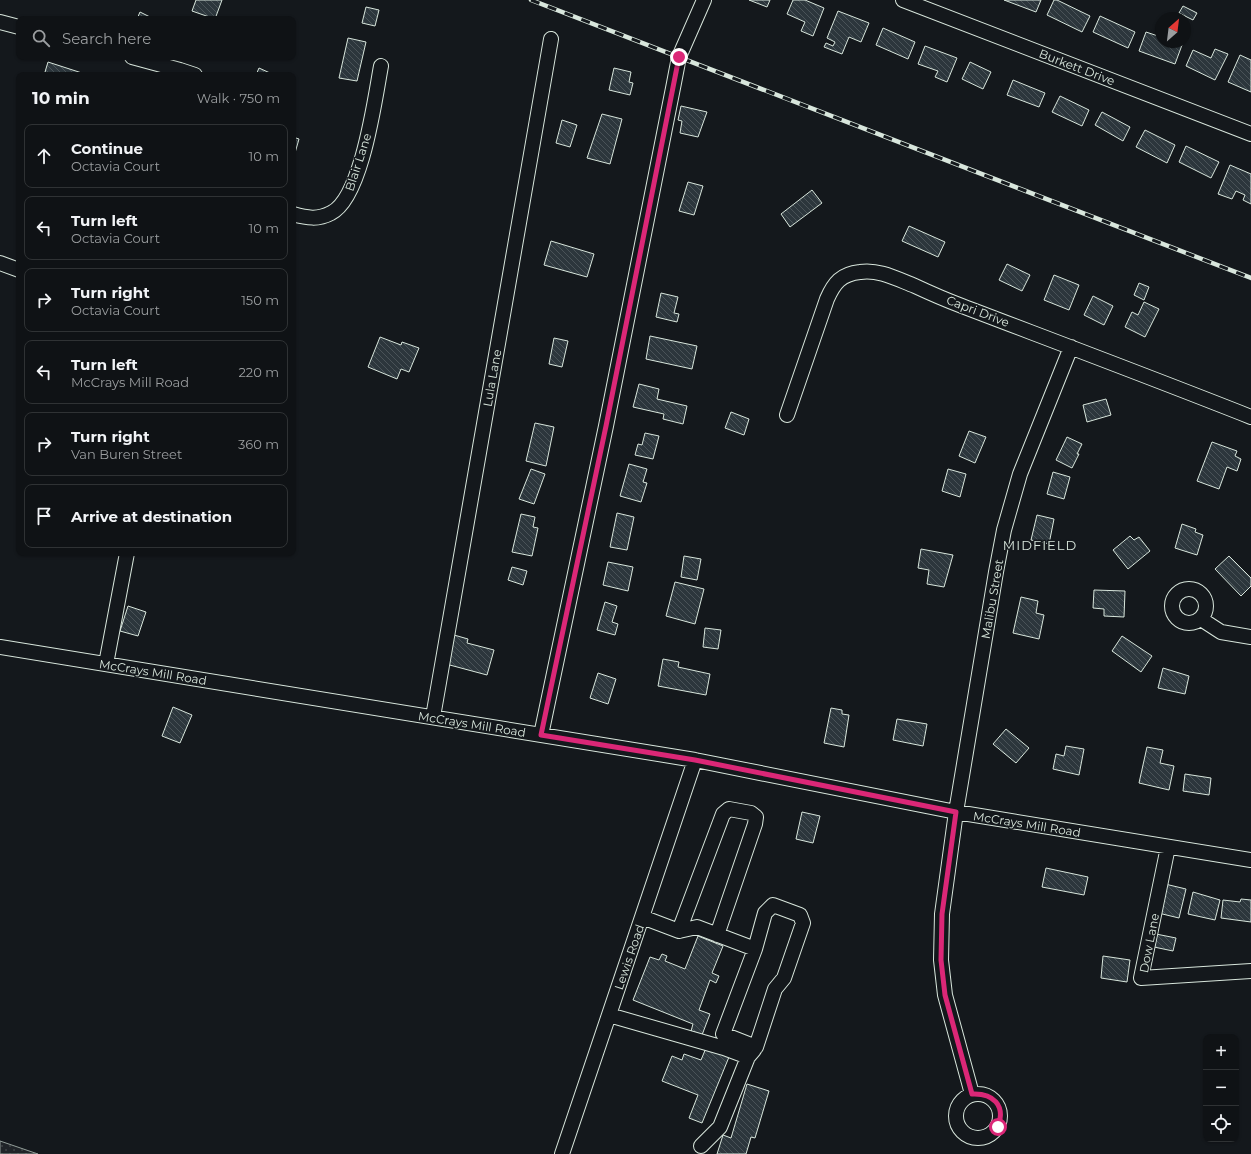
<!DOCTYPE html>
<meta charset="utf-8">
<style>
body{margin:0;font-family:Montserrat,sans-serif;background:#1d2022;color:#f1f3f6}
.controls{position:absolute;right:12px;bottom:12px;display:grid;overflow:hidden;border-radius:8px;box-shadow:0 1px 3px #0004}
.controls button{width:36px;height:36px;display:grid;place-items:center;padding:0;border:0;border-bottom:1px solid #2f3234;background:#0f1215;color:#f1f3f6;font:20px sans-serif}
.compass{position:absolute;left:1155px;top:12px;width:36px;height:36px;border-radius:50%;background:#0f1215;box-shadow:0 1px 3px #0004;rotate:28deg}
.stop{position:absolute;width:12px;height:12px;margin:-9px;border:3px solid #db2777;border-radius:50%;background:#fff}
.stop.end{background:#db2777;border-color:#fff;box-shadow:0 1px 4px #0008}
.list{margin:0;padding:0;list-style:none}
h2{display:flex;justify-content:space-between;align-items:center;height:52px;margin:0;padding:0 16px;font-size:17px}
h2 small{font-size:13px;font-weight:400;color:#9b9ea0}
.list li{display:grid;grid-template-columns:26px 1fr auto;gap:12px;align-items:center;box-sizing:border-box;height:64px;margin:0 8px 8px;padding:0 8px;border:1px solid #2f3234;border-radius:8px}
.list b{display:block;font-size:15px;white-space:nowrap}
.list p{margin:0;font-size:13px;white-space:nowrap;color:#9b9ea0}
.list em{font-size:13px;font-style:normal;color:#9b9ea0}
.icon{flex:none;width:22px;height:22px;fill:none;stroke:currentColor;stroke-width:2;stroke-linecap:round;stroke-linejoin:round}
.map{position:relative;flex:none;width:1251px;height:1154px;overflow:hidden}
.search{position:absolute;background:#0f1215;box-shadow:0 1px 3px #0004;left:16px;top:16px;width:280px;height:44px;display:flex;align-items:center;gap:10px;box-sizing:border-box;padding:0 14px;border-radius:8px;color:#9b9ea0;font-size:15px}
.panel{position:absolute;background:#0f1215;box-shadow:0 1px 3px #0004;left:16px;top:72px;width:280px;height:484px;border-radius:8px}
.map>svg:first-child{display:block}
</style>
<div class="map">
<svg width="1251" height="1154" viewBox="0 0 1251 1154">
<defs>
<pattern id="grass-dots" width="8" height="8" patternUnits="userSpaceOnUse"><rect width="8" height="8" fill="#202428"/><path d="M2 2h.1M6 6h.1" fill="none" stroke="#404447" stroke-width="1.8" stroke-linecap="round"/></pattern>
<pattern id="building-back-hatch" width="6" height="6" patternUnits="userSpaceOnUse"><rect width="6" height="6" fill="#2c363c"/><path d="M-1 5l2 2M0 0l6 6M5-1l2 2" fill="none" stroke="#4a5358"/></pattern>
</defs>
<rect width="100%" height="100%" fill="#14181c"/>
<!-- grass -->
<path fill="url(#grass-dots)" stroke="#939e99" d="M0,1141L38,1154H0Z"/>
<!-- building -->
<path fill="url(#building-back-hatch)" stroke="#d8e6dc" d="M196,0H222L215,19L192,11Z
M749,0H770L767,7Z
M793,0H805L824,8L813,36L801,31L805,22L787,14Z
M1004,0H1041L1036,12Z
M1054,0H1057L1090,16L1082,32L1047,15Z
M1183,6L1197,13L1193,20L1179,13Z
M366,7L379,10L375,26L362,23Z
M838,11L869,23L861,42L849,37L842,54L824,47L826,43L833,46L835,42L827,38Z
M140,12L154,19H137Z
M1100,16L1135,32L1128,48L1093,32Z
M883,28L915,42L908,59L876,45Z
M1146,32L1161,37V42H1173L1182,45L1175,64L1139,51Z
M348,38L366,42L357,81L339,78Z
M925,46L957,58L947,82L935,77L938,71L918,64Z
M1215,49L1228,54L1215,80L1186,66L1193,50L1211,58Z
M1240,55L1251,60V92L1228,82Z
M48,62L85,74L84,75H54L45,72Z
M970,62L991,72L983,89L962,79Z
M259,68L270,73V75H256Z
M614,68L631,72L629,82L633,83L630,95L609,90Z
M1013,80L1045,93L1039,107L1007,95Z
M1060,96L1089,110L1082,126L1052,112Z
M681,106L707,112L698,137L680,133L682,121L678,120Z
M1102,112L1130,127L1123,141L1095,125Z
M602,114L622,119L610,164L587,158Z
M562,120L577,125L570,147L556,143Z
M1145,130L1175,145L1167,163L1136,147Z
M293,137L299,139L293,160Z
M1186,146L1219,162L1211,178L1179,162Z
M1230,165L1251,174V204L1243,200L1245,195L1236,191L1232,199L1218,194Z
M688,182L703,186L694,215L679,211Z
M812,190L822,203L790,227L781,214Z
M909,226L945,242L938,257L902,241Z
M551,241L594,254L587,277L544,265Z
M1007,264L1030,275L1022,291L999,280Z
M1054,275L1079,285L1069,310L1044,300Z
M1139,283L1149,287L1144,300L1134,295Z
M661,293L678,297L674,313L679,314L677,322L656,317Z
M1093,296L1113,306L1104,325L1084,315Z
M1144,302L1159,309L1145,337L1125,327L1132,312L1138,315Z
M650,336L697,346L692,369L646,359Z
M380,337L401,345L402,342L419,348L409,372L401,369L397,379L368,367Z
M554,338L568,341L562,367L549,364Z
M639,384L659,389L657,399L687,406L683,424L663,419L664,414L633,407Z
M1106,399L1111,415L1087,422L1083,405Z
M731,412L749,419L744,435L725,428Z
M535,423L554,427L546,466L526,461Z
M969,431L986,437L975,463L959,456Z
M645,433L659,436L653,459L635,455L638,444L642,445Z
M1067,437L1082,444L1077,454H1079L1072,468L1056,460Z
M1212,442L1237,451L1235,456L1241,459L1237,471L1227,467L1219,489L1197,481Z
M629,464L647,469L643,482L647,483L641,502L620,496Z
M531,469L545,474L534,504L519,499Z
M948,469L966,474L960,497L942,491Z
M1053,472L1070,477L1064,499L1047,494Z
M617,513L634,517L627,550L610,547Z
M521,514L535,517L533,527L538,528L532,556L512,552Z
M1037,515L1054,519L1049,544L1031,540Z
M1182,524L1196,529L1195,532L1203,535L1197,555L1175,548Z
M1130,536L1134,540L1139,537L1150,551L1128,569L1113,550Z
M921,549L953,555L944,587L927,584L929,570L918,568Z
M684,556L701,559L697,580L681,577Z
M1229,556L1251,578V586L1241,596L1215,569Z
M608,562L633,567L628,591L603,585Z
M512,567L527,571L523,585L508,580Z
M675,582L704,589L695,624L666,616Z
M1094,590L1125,591L1124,617L1104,616V609L1093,608Z
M1021,597L1038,601L1036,613L1044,615L1039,639L1013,633Z
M605,602L617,606L612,622L618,624L615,635L597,630Z
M128,606L146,612L138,636L120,631Z
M705,628L721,630L718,649L703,647Z
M454,635L468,639L467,643L494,650L487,675L446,664Z
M1122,636L1152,656L1141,672L1112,651Z
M663,659L679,662L678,667L710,674L706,695L658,686Z
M1163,668L1189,676L1185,694L1158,688Z
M598,673L616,679L608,704L590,698Z
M173,707L192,715L180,743L162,736Z
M831,708L842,710V714L849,715L844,747L824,743Z
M897,719L927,724L923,746L893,740Z
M1006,729L1029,748L1016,763L993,744Z
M1066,746L1084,749L1079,775L1053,769L1056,754L1064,756Z
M1147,747L1163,750L1160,763L1174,766L1169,790L1139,783Z
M1185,774L1211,778L1209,795L1183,791Z
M802,812L820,816L813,843L796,839Z
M1046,868L1088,877L1084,895L1042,887Z
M1165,884L1186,889L1179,918L1150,911Z
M1193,892L1220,900L1215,920L1188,914Z
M1241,899L1251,900V922L1221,918L1223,900L1240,902Z
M1156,934L1176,938L1173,951L1154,947Z
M698,936L723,946L712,973L719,976L716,983L710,980L699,1010L710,1014L702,1035L691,1031L693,1024L633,1000L650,957L659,960L662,954L667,956L665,961L685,969Z
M1103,956L1130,960L1127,982L1101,978Z
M706,1048L729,1057L702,1123L689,1118L698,1095L662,1081L672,1056L682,1060L684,1054L701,1060Z
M747,1084L769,1091L755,1138L751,1137L746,1154H717L723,1135L731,1138Z"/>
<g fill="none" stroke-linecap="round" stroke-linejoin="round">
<!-- minor casing -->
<g stroke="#d8e6dc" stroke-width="16">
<path id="minor" d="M903,0L1251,134
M0,22L19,27
M132,57L180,70L195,75
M293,214C307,218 318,220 331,213C362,198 375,98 381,66
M0,263L19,270
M787,415L827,299C834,283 841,274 860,272C879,269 897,279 915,286C930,293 946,300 962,306C1059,343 1155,379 1251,417
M1172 606a17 17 0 1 1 34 0a17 17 0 1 1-34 0Z
M1201,619L1221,632L1251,637
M0,647L695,760L956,812L1251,860
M106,664L127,553
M433,717L551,39
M541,735L606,426L674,83L679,57L704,0
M1168,847L1141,978L1251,971
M642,917L679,931L697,927L755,949L765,913L773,905L800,915L803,923L784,978L775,989L756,1047L723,1034L755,949
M679,931L723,814L729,809L751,813L756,817L755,824L717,935
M609,1015L724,1048L748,1057
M956 1116a22 22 0 1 1 44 0a22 22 0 1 1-44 0Z
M972,1094L945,995L941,960L942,914L956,812L996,572L1004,530L1020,474L1071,347
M701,1146L720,1127L748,1057L754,1050
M562,1154L695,760"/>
</g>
<!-- minor -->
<use href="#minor" stroke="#14181c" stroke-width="14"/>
<!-- rail casing -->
<g stroke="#d8e6dc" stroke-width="4.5">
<path id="rail" d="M531,0L1251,278"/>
</g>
<!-- rail -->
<use href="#rail" stroke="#14181c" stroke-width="3" stroke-dasharray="9" stroke-linecap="butt"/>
</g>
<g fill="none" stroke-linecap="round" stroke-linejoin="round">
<!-- route -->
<path stroke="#db2777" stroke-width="5" d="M679,57L606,426L541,735L695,760L956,812L942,914L941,960L945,995L972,1094C993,1093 1006,1105 998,1127"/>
</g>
<g text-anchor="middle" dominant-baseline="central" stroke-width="3" stroke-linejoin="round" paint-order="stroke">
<!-- street labels -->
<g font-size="12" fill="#d8e6dc" stroke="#14181c">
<text transform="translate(1077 67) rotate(21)">Burkett Drive</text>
<text transform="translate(358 162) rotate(-72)">Blair Lane</text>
<text transform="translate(978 311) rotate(21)">Capri Drive</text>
<text transform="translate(492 378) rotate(-80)">Lula Lane</text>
<text transform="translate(992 599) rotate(-80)">Malibu Street</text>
<text transform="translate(153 672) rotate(9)">McCrays Mill Road</text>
<text transform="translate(472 724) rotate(9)">McCrays Mill Road</text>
<text transform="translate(1027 824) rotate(9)">McCrays Mill Road</text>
<text transform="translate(1149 943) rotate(-79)">Dow Lane</text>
<text transform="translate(629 957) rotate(-71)">Lewis Road</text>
</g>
<!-- neighbourhood labels -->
<g font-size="13" letter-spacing="1" fill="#d8e6dc" stroke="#14181c">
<text x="1040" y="545">MIDFIELD</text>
</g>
</g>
</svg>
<div class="controls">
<button>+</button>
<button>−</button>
<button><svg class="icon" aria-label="locate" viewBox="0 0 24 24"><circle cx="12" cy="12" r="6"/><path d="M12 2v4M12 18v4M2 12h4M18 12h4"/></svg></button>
</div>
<svg class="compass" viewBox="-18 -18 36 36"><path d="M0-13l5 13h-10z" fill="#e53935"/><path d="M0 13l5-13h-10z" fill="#9b9ea0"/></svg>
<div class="stop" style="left:998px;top:1127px"></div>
<div class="stop end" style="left:679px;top:57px"></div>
<div class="search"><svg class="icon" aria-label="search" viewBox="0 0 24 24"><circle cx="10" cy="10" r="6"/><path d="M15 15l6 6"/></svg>Search here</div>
<section class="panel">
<h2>10 min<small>Walk · 750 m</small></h2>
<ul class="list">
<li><svg class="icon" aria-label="ahead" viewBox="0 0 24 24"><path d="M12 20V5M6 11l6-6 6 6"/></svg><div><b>Continue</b><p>Octavia Court</p></div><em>10 m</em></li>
<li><svg class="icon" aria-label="left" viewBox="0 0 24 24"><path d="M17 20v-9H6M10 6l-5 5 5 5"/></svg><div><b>Turn left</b><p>Octavia Court</p></div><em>10 m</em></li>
<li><svg class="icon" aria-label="right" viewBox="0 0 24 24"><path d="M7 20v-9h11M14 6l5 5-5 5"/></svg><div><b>Turn right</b><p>Octavia Court</p></div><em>150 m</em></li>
<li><svg class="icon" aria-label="left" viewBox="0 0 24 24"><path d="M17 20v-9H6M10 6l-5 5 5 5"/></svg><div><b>Turn left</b><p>McCrays Mill Road</p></div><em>220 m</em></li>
<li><svg class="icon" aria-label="right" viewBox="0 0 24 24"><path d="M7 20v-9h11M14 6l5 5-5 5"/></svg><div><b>Turn right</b><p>Van Buren Street</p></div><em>360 m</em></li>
<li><svg class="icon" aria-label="arrive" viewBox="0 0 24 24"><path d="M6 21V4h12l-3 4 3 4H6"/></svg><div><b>Arrive at destination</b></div></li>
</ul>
</section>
</div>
